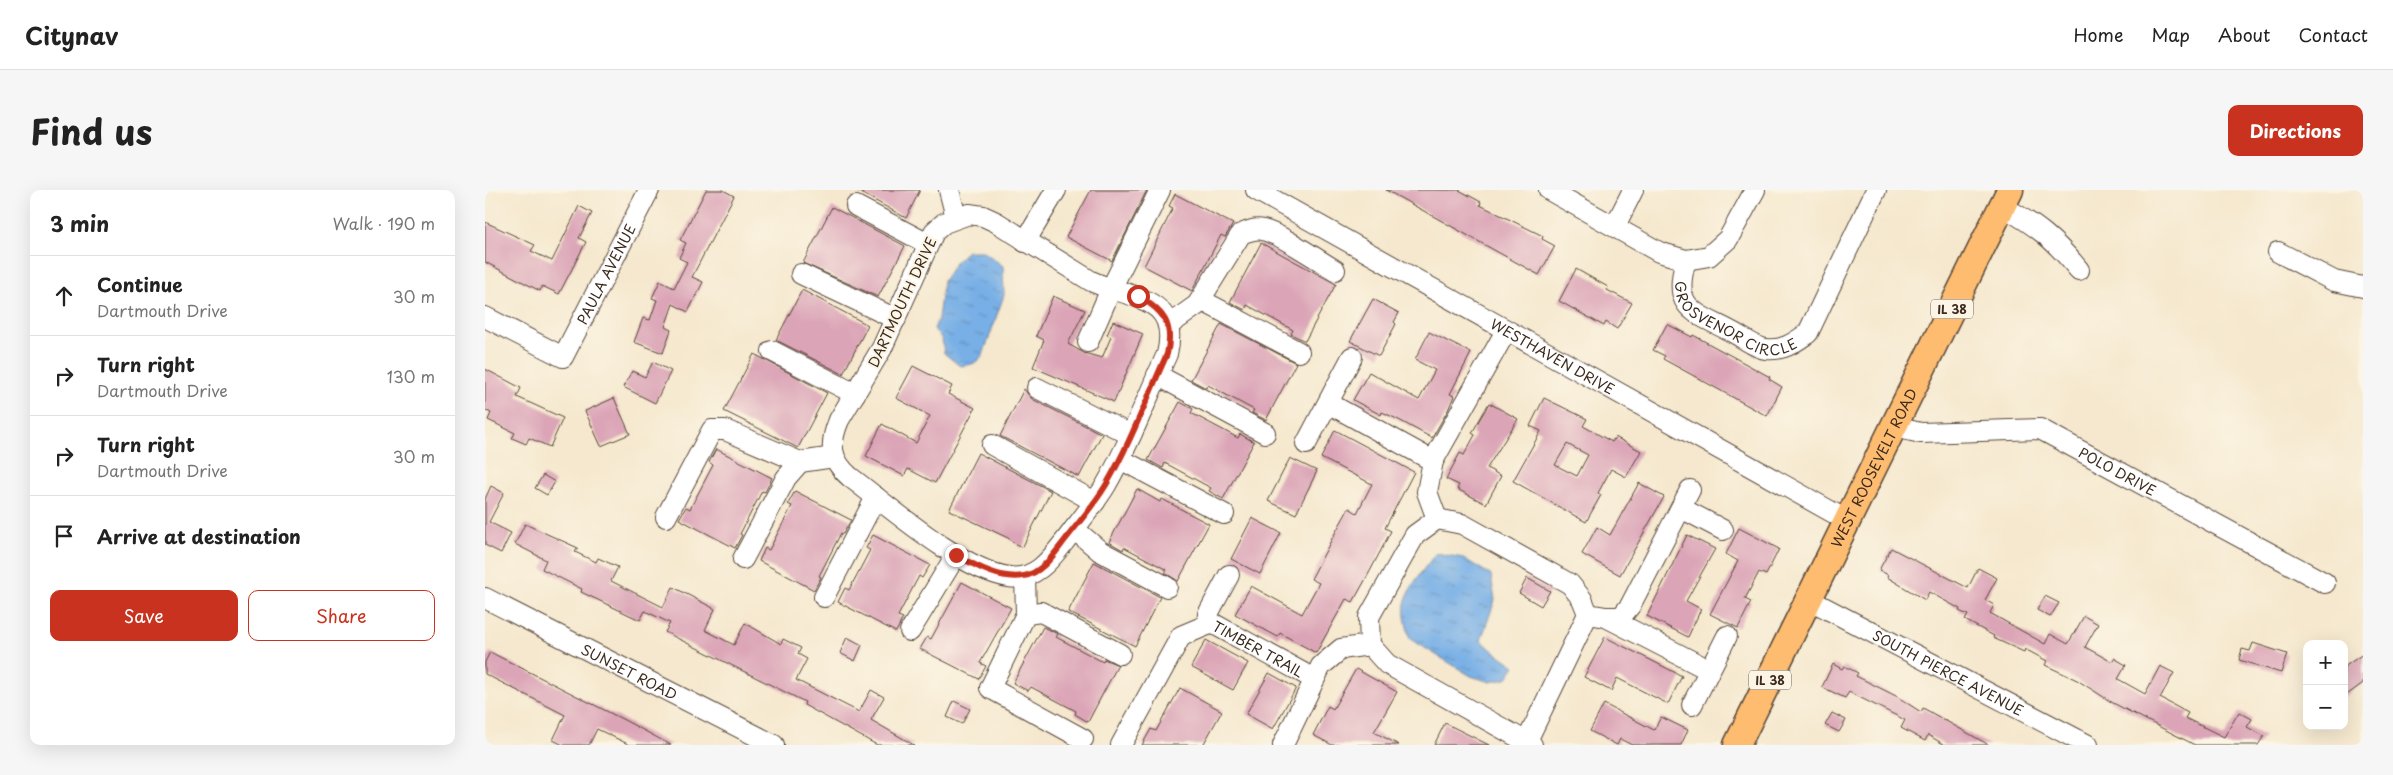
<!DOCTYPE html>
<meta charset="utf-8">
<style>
body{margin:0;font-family:"Playpen Sans",sans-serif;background:#f6f6f6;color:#222}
.controls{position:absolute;right:15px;bottom:15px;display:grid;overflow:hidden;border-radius:10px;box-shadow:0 5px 20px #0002}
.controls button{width:45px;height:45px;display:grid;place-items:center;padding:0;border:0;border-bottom:1px solid #e0e0e0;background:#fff;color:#222;font:25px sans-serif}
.stop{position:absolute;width:15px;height:15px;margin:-11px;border:4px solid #c8321e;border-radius:50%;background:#fff}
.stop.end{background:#c8321e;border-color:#fff;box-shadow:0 1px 5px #0008}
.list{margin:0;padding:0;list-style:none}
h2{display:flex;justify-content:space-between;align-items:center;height:65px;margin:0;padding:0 20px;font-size:21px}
h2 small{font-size:16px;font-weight:400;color:#767676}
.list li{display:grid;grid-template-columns:32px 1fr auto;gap:15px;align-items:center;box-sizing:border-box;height:80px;padding:0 20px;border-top:1px solid #e0e0e0}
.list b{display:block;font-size:19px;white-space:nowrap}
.list p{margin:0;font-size:16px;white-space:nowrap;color:#767676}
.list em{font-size:16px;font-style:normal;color:#767676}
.actions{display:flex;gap:10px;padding:15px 20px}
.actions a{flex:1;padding:11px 0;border:1px solid #c8321e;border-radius:10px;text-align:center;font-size:18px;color:#c8321e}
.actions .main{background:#c8321e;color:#fff}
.icon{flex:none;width:28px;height:28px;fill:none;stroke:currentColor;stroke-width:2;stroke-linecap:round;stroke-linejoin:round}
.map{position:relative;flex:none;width:1878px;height:555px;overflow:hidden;border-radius:10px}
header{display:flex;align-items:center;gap:30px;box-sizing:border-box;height:70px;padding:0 25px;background:#fff;border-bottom:1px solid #e0e0e0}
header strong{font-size:24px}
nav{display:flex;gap:28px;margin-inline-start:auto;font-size:18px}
.intro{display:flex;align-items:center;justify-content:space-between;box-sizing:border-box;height:120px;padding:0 30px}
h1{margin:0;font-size:35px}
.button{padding:12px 22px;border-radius:10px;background:#c8321e;color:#fff;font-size:18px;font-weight:700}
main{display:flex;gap:30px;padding:0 30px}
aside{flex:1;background:#fff;border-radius:10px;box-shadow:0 5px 20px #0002}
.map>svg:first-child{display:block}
</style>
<header>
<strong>Citynav</strong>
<nav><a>Home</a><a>Map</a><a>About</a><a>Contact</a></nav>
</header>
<div class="intro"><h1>Find us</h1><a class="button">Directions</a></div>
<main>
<aside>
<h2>3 min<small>Walk · 190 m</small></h2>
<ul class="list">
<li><svg class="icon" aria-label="ahead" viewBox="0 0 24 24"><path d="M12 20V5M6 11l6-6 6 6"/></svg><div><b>Continue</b><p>Dartmouth Drive</p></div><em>30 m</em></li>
<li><svg class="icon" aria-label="right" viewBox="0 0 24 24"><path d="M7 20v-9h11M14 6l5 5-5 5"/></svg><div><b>Turn right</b><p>Dartmouth Drive</p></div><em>130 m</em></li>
<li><svg class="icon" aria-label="right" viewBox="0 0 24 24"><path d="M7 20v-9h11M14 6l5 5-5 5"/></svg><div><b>Turn right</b><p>Dartmouth Drive</p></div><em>30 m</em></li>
<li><svg class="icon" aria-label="arrive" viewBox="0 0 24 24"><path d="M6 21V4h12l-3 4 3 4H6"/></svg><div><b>Arrive at destination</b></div></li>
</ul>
<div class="actions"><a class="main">Save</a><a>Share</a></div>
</aside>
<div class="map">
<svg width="1878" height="555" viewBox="0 0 1878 555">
<defs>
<pattern id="water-ripples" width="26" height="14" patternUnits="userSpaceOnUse" patternTransform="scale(1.25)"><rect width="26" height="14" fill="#77afe6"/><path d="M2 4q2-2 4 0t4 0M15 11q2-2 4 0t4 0" fill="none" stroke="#638fba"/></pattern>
</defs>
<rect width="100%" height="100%" fill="#fcf5e5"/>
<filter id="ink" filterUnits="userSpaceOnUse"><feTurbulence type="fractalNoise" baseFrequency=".02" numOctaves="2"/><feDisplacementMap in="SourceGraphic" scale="10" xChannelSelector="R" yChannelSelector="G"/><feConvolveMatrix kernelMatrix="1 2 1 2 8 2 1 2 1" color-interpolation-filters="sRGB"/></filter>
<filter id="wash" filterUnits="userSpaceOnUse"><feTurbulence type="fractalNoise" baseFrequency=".0096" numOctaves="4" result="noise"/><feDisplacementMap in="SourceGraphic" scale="20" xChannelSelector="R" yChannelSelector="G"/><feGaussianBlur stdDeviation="1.12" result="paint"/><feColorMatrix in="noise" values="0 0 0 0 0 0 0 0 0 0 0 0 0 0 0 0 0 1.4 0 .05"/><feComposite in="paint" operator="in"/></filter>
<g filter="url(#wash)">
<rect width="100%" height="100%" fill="#f5e8ce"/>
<!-- water -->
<path fill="url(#water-ripples)" stroke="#596c82" d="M482,61H498L518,76L519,105L498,165C491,174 486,175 475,176L459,163L457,149L449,139L453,129L458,91L472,70Z
M951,363L978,368L1006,385L1010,410L996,450L1007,460L1030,476L1021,489L1005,492L986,486L925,449C922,437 917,421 921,410C925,395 942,375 951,363Z"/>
<g id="blocks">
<!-- building -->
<path fill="#dba5b7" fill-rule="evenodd" d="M221,0H238L249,6L207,87L218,92L203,122L188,114L180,137L186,140L178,163L149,152L158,128L165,130L172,110L167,108L175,91L189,98L202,72L194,68L201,53L195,50Z
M371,0H435L421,28Z
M606,0H662L627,71L581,47Z
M901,0H974L996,12L995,15L1058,46L1057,49L1070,56L1054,85Z
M690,4L748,34L740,47L736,45L707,101L659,76L688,18L684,16Z
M94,16L107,23L94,48L101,52L74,104L57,96L55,101L0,72V32L50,55L46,61L67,71Z
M347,17L420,56L393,107L318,73Z
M776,53L851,94L820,151L806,144L808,140L762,115L760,120L745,112Z
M1091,79L1123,97L1122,100L1147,113L1132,139L1121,132L1119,136L1074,111Z
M317,100L383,135L358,184L291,150Z
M568,106L600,120L583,154L599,163L617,168L626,147L622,145L628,131L658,144L629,212L548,177L559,150L551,146Z
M888,109L914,123L909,132L911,134L894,166L865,151Z
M736,134L811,173L781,230L767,223L769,220L723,195L721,198L706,190Z
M1182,134L1207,147L1208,145L1285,187L1284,189L1297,197L1282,226L1178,169L1180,166L1168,160Z
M944,142L986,163L965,204L969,206L963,220L947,248L912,229L897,222L896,225L868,210L884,182L934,210L950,180L930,170Z
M269,164L342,203L313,258L239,221Z
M168,172L186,181L170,213L138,197L147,181L160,187Z
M428,176L467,196L463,204L490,218L450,293L423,279L419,286L381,266L397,234L431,253L445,226L411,208Z
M0,179L36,198L32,207L78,228L65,257L44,248L41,254L27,248L30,243L3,230L6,223L0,220Z
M539,199L547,209L617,244L594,287L515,246Z
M129,208L145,244L116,256L100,221Z
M1059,208L1102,229L1098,236L1127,252L1130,247L1156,261L1141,287L1126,279L1113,303L1116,305L1101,332L1028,291L1056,241L1045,236ZM1082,254L1103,265L1092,286L1070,275Z
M695,212L708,219L706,223L753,248L755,244L769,252L738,309L724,301L726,298L680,273L678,278L663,270Z
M1004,213L1033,229L1002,278L1016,286L1001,314L972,299L974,295L961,289L975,263L979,265L990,245L987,243Z
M850,240L929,282L900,338L906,341L883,385L868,412L861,409L831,463L795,443L793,447L750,424L766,396L817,424L834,393L826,389L849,345L864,318L872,323L887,294L836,268Z
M231,259L287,288L280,302L277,301L255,344L257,345L250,358L194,329L201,317L205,319L228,275L224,272Z
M493,263L566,301L537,358L523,348L464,320Z
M805,268L832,281L811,324L783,311Z
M58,285L70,292L62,305L50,298Z
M1154,293L1179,307L1135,385L1097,364L1112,337L1125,345Z
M6,296L19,303L4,332L26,343L16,363L0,355V309Z
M652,299L675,312L677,309L724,334L693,391L680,383L682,380L639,357L638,360L624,352Z
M310,301L366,330L358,344L356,343L334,386L336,387L329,400L274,371L280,358L284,360L307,316L303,314Z
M767,328L796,343L775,384L746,369Z
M40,334L93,358L90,362L111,372L113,368L133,377L126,391L178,417L188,397L230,419L220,440L249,455L260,433L296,454L298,449L316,458L313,464L322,469L311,490L374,522L386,500L399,507L386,530L429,555H392L319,515L320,512L180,442L185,433L160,421L155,430L96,402L97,399L57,379L61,370L30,354Z
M1254,338L1294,359L1281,385L1274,382L1260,409L1266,412L1253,438L1225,424L1253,371L1241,364Z
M388,345L445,375L437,388L434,386L413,426L418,428L411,442L353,412L360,398L364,400L385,360L381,358Z
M1202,345L1230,359L1201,411L1216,419L1203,447L1162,426Z
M1406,358L1483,398L1493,378L1512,388L1500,410L1509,415L1505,423L1560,454L1565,444L1583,454L1599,426L1613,434L1600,457L1627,472L1629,468L1641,475L1633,489L1660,504L1675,476L1689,483L1675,508L1703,523L1700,528L1739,547L1754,522L1767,529L1762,537L1779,546L1773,555H1710L1628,513L1592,490L1560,475L1562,471L1540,459L1539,462L1508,448L1509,446L1480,430L1483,425L1474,421L1475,419L1444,402L1440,410L1402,387L1403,385L1394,380Z
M609,372L675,407L650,456L583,422Z
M1042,388L1065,401L1056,416L1034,403Z
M477,392L526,418L495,473L501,476L494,489L435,459L442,447L446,449Z
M1560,406L1574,413L1565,427L1552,420Z
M558,437L573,444L571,447L618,472L619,469L633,475L603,532L590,524L591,521L546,497L543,501L528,493Z
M362,447L377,455L370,471L355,463Z
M1120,447L1197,486L1183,514L1132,488L1126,501L1099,487Z
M721,450L763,473L748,500L706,477Z
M1768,453L1802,464L1796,483L1754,470L1757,459L1765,461Z
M5,462L141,531L186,555H145L112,539L104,555H78L68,550L80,525L0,484V472Z
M1878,464V493L1859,507V477Z
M1348,474L1357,479L1359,476L1373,483L1371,486L1411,506L1436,522L1438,518L1504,555H1460L1443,545L1440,551L1416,538L1420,530L1364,502L1360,508L1337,497Z
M871,479L912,502L889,542L914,555H847L828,545L843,516L848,519Z
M784,483L811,498L788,539L761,524Z
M695,498L737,521L718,555H657L666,539L671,541Z
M469,511L485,519L477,534L462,527Z
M1119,514L1169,540L1176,527L1203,540L1196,555H1147L1135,549L1132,555L1105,541Z
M1347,523L1361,530L1354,542L1340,535Z
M960,533L1004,555H949Z"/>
</g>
</g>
<g filter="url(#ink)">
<use href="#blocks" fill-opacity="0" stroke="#574638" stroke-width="1"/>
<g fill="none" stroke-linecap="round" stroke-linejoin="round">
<!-- minor casing -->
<g stroke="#574638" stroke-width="22">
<g id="minor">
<path d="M464,0L471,27"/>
<path id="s1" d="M771,0L1363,331"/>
<path d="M1064,0L1174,62L1201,70L1224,66L1243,49L1270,0"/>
<path d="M371,16L443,54"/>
<path d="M1517,16C1552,36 1569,49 1594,80"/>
<path d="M484,24L498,26L511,32L606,91C644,109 696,105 682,164C662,208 645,253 621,295C610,313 596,330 583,347C568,366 552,391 524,387C476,380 405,317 365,287C345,270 344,254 354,230L397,158L449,42L459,33Z"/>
<path d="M1130,36L1148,0"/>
<path d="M540,52L571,0"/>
<path d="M1793,62L1849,91L1878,97"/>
<path id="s2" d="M1201,70C1186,119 1209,122 1247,142C1257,147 1271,158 1281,159C1299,161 1310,152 1323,143L1391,0"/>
<path d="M316,84L411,129"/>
<path d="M716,110L814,162"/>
<path id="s3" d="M0,127L78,167L164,0"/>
<path d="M684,135L712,115L756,44C763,41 770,38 778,40C798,45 831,69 850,80"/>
<path d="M603,152L626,99L675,0"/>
<path d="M287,161L370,204"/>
<path d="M672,185L780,243"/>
<path d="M552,198L646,245"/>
<path d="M843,213L948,271L942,302L952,329"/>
<path id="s4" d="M1409,237L1436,243L1555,239L1840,393"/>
<path d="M821,254L867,167"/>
<path d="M507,255L610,312"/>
<path d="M635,269L739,324"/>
<path d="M948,271L1021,141"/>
<path d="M1196,318L1238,340"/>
<path d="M181,327L227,240H240L315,272L349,267"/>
<path d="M589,339L615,361L682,397"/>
<path d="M258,369L301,288L315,272"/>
<path d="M540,386L541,424L505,498L598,549"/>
<path d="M339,407L391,307"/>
<path id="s5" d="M0,408L289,555"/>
<path id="s6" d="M1325,410L1603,555"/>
<path d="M541,424L556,422L635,464"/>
<path d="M1121,427H1136L1145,416L1205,300"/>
<path d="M722,435L723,424L744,385"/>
<path d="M425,441L471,365"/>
<path d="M1207,515L1242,446"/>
<path id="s7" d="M636,555L696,446L727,433L829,489"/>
<path d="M798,555L836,476L856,459L885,455"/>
<path d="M1040,555L1103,424L1121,427L1224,480"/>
<path d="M1047,555L902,474L885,455L884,427L930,345L952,329L977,334L1085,394L1097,409L1103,424"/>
</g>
</g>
<!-- major casing -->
<g stroke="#574638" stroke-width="29">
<g id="major">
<path id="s8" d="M1252,555L1525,0"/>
</g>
</g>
<!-- minor -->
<use href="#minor" stroke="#fff" stroke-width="20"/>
<!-- major -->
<use href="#major" stroke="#fdbc70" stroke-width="26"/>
</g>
</g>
<g fill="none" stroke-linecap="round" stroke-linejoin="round" filter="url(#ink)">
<!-- route -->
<path stroke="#c8321e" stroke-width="6" d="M471,365C491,376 515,390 539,386C557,383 569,364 580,350C594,332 609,315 621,295C645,254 662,208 682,164C689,134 679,121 653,106"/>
</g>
<g text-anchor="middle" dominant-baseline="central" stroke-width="4.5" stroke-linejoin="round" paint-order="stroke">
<!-- shield labels -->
<g fill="#fcf5e5" stroke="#75675a" stroke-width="1">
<rect x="1446" y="109.5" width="42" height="19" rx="4"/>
<rect x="1264" y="480.5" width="42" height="19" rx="4"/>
</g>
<g font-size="12" font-weight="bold" fill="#3b2a1e">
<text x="1467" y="119">IL 38</text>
<text x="1285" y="490">IL 38</text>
</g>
<!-- street labels -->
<g font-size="14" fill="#3b2a1e" stroke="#fcf5e5">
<text stroke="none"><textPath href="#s3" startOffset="181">PAULA AVENUE</textPath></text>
<text transform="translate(417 112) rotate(-65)">DARTMOUTH DRIVE</text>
<text stroke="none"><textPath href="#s2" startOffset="95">GROSVENOR CIRCLE</textPath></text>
<text stroke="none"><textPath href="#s1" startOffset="340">WESTHAVEN DRIVE</textPath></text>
<text stroke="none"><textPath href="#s8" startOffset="309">WEST ROOSEVELT ROAD</textPath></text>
<text stroke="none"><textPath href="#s4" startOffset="235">POLO DRIVE</textPath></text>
<text stroke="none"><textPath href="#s7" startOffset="211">TIMBER TRAIL</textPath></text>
<text stroke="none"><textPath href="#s5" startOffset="162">SUNSET ROAD</textPath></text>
<text stroke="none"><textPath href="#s6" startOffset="156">SOUTH PIERCE AVENUE</textPath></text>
</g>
</g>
</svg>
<div class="controls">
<button>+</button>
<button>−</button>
</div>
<div class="stop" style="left:653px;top:106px"></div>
<div class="stop end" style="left:471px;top:365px"></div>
</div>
</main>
